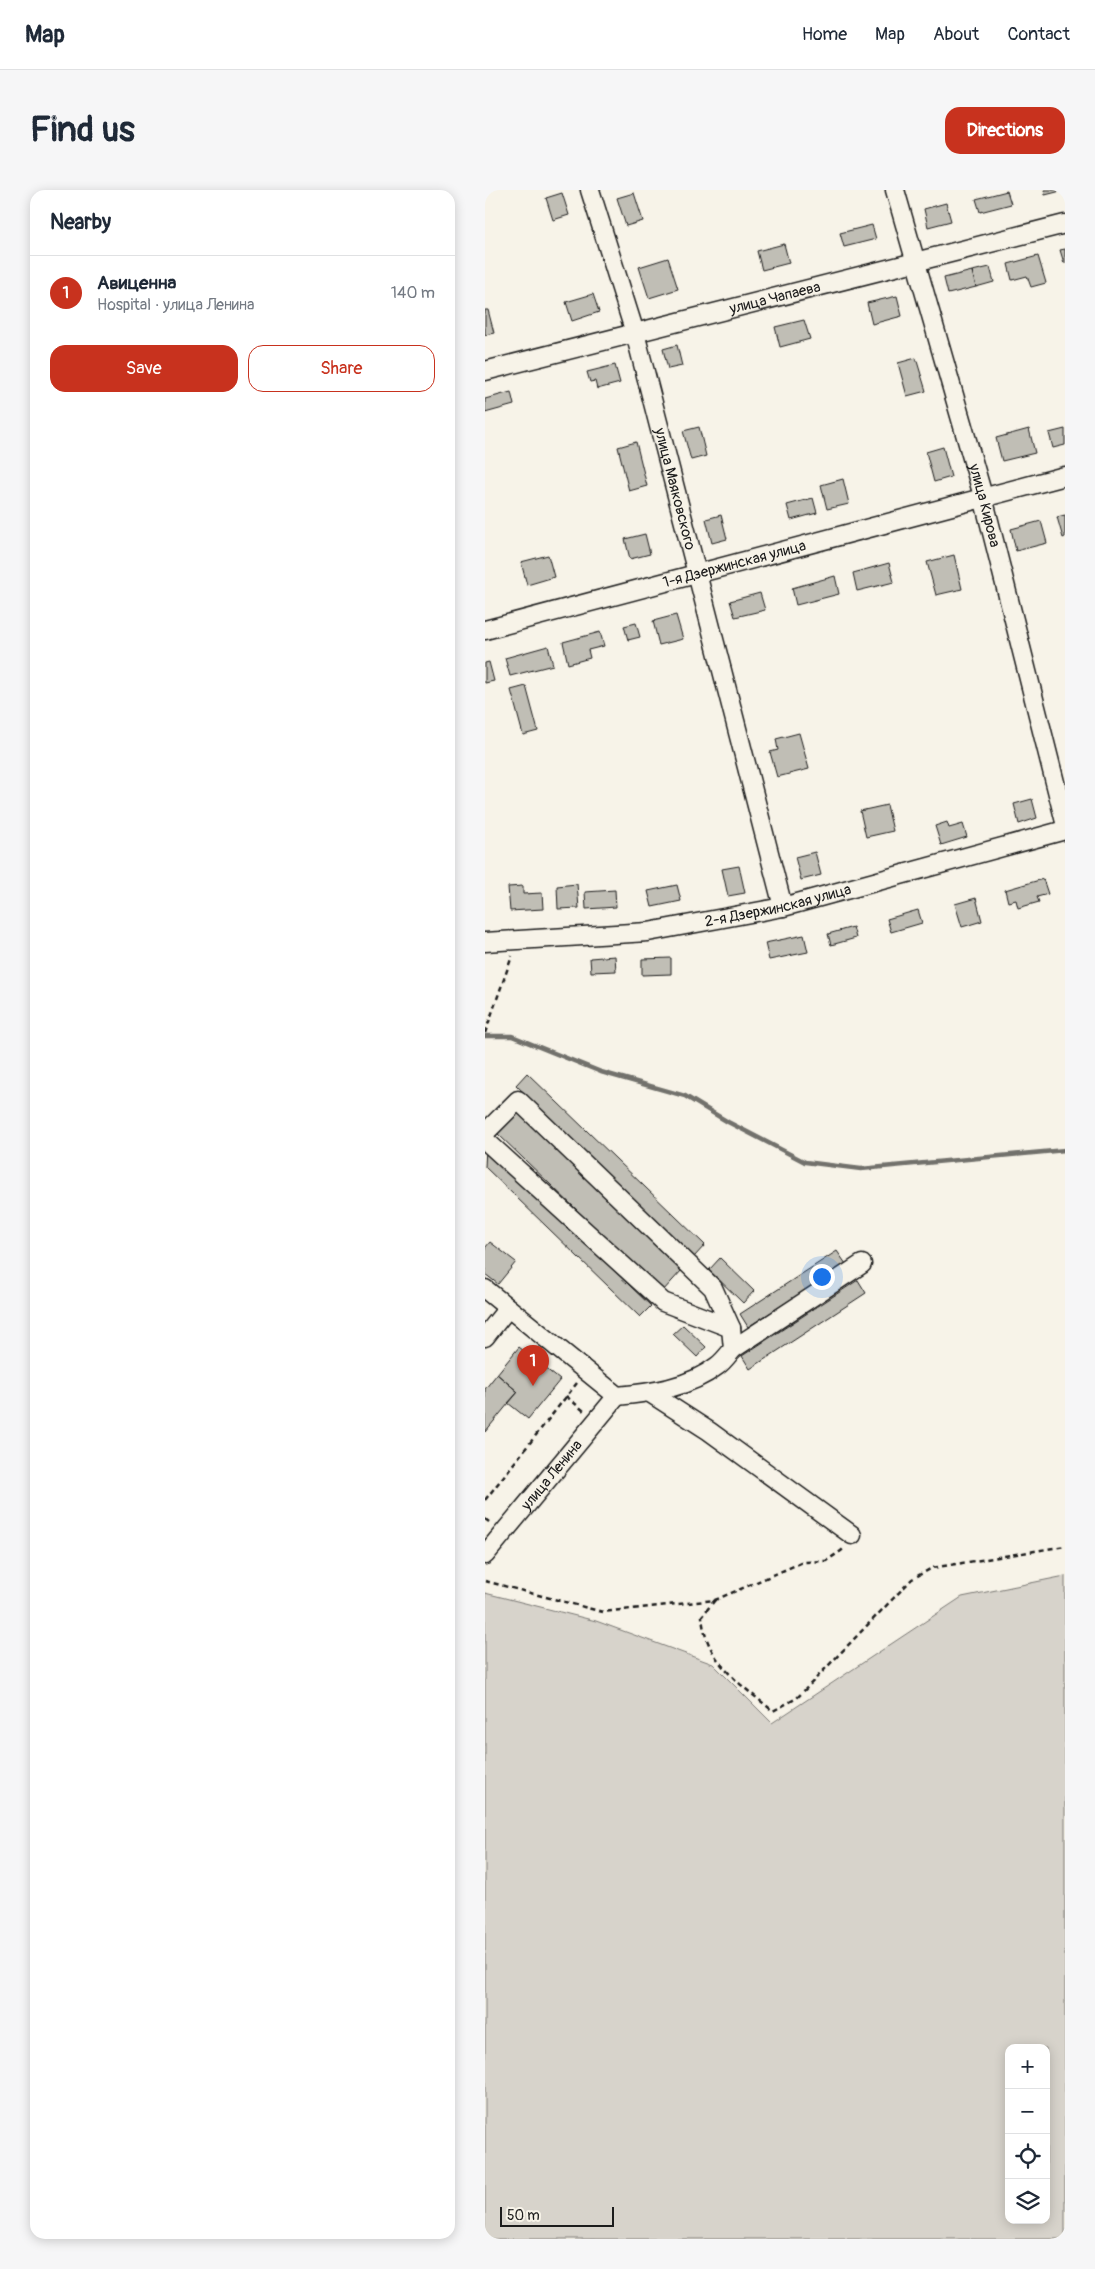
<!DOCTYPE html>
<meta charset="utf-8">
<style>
body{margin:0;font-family:Pangolin,sans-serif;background:#f6f6f7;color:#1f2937}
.controls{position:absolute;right:15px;bottom:15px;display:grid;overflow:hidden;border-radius:10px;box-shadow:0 2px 12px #0003}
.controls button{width:45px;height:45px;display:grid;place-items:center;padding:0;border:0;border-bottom:1px solid #e0e1e3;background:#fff;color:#1f2937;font:25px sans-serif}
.scale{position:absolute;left:15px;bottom:12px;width:114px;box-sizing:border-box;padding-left:5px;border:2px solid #1c1c1c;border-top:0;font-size:14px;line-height:18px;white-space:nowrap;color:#1c1c1c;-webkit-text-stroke:4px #f7f3e8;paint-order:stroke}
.you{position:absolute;left:336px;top:1086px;width:18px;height:18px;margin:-12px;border:4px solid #fff;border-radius:50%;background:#1a73e8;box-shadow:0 0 0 8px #1a73e833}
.badge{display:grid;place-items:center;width:32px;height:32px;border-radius:50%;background:#c8321e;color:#fff;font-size:16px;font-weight:700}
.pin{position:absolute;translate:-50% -41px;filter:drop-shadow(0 1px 2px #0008)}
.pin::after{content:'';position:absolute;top:26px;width:18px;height:15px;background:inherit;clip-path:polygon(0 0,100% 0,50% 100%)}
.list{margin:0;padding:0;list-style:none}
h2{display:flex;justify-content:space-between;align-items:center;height:65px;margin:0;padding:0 20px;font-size:21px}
h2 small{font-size:16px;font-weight:400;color:#747a83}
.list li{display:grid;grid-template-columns:32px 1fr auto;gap:15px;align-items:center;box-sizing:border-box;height:75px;padding:0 20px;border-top:1px solid #e0e1e3}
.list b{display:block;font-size:19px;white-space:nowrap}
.list p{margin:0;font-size:16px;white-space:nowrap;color:#747a83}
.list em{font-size:16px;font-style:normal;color:#747a83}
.actions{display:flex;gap:10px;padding:15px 20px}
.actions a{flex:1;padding:11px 0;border:1px solid #c8321e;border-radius:15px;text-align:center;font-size:18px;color:#c8321e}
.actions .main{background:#c8321e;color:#fff}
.icon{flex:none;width:28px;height:28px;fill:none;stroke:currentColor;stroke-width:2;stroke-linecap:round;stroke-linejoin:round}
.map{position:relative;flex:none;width:580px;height:2049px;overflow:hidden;border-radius:15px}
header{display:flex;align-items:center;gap:30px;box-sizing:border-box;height:70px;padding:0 25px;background:#fff;border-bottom:1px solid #e0e1e3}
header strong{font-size:24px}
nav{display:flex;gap:28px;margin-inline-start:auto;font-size:18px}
.intro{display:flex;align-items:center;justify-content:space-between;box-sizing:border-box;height:120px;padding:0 30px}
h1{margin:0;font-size:35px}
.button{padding:12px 22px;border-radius:15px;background:#c8321e;color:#fff;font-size:18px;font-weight:700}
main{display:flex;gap:30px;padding:0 30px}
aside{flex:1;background:#fff;border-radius:15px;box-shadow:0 2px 12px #0003}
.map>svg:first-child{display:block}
</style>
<header>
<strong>Map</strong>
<nav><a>Home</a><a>Map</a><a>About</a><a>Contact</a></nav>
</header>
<div class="intro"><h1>Find us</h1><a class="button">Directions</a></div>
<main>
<aside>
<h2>Nearby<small></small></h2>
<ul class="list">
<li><span class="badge">1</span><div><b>Авиценна</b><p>Hospital · улица Ленина</p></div><em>140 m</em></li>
</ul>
<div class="actions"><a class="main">Save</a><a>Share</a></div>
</aside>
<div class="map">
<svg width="580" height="2049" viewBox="0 0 580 2049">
<rect width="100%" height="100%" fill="#f7f3e8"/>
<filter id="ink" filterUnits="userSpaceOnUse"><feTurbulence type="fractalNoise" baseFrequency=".02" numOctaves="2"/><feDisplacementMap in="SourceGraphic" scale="10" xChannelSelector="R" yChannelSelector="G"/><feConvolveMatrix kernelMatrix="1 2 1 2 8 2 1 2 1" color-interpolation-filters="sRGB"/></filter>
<g filter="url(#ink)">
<!-- green -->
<path fill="#d7d3cb" stroke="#7a7874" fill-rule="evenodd" d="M580,1386V2049H0V1403L111,1431L228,1474L287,1533L477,1407ZM524,1858H561V2030H524Z"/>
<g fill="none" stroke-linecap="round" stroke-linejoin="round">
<!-- stream -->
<path stroke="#72716c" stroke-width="4.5" d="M0,846H27L116,882L200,906L243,932L320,972L376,979L580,960"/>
</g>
<!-- building -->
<path fill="#c0beb5" stroke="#1c1c1c" d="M559,0H580L560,5Z
M522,1L526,14L495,22L491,9Z
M77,3L84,25L68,30L61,8Z
M149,3L158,31L141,36L132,8Z
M461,13L466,31L443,37L439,19Z
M387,35L391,49L359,57L355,43Z
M299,54L304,73L277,80L272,61Z
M580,59V73H579L575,60Z
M553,66L561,93L546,97L542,86L527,90L523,74Z
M183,68L193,99L164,108L154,77Z
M505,77L509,92L491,97L487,81Z
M487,81L491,97L463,104L459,88Z
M108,104L114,122L87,131L81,112Z
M412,106L417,126L387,134L382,113Z
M0,120H3L9,143L0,145Z
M319,130L325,149L295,157L290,137Z
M192,155L197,176L183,179L178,159Z
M431,168L441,201L422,206L413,173Z
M130,175L135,193L112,199L110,191L105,192L102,182Z
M26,202L29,215L0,223V209Z
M214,237L221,266L206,270L198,241Z
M544,239L550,263L517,271L511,248Z
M580,239V255L568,258L564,243Z
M151,252L162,296L144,301L133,257Z
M458,257L466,287L449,292L441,262Z
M358,289L364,314L342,319L336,295Z
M328,308L332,323L306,330L302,315Z
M236,325L242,349L227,353L221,329Z
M580,325V347L578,348L572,327Z
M556,331L562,353L531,361L526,339Z
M160,344L165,364L145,369L140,349Z
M63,365L69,387L42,395L36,372Z
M469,365L477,399L451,405L442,372Z
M404,373L409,392L372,401L368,383Z
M350,386L354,404L311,415L307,398Z
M275,403L280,420L250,427L245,411Z
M191,425L198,449L174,455L168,431Z
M151,433L155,447L143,450L139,436Z
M115,442L119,456L103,460L105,468L83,474L78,452Z
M63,456L68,475L25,486L20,468Z
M4,472L9,491L0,493V473Z
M41,496L53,541L38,545L26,500Z
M314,543L324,579L292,587L285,562L293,560L291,549Z
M547,609L552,628L534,634L529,614Z
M402,615L408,641L381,647L375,621Z
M462,632L464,638L478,634L482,647L456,655L450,636Z
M330,662L336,685L316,690L310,667Z
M254,676L260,703L243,706L237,679Z
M558,689L563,704L552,707L554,712L533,718L531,710L523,712L520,700Z
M92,694L94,718L73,719L72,696Z
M192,695L196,711L167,717L163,701Z
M38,696V704L57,703L58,719L25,721L23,697Z
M130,700L131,717L101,719L100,702Z
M491,708L497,731L477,737L470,714Z
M433,720L437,733L406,742L402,729Z
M368,737L371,748L346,755L343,744Z
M319,745L323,762L284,770L280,753Z
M130,766L131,781L106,782L105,768Z
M186,768V784L157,785V769Z
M42,883L220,1055L209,1067L31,895Z
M33,923L197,1080L177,1102L13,944Z
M1,958L166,1116L155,1127L0,977Z
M5,1052L31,1072L13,1094L0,1084V1058Z
M352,1061L361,1074L263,1137L255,1124Z
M235,1068L269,1101L258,1113L224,1080Z
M373,1090L381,1103L265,1179L257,1166Z
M198,1135L221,1157L212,1167L188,1144Z
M34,1157L75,1190L43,1229L23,1213L33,1202L12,1184Z
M12,1184L33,1202L0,1242V1199Z"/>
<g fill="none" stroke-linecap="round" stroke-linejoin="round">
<!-- minor casing -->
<g stroke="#1c1c1c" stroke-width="21">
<g id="minor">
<path id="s1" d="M105,0L150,143L298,717"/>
<path id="s2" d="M410,0L496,299L580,632"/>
<path id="s3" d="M0,181L580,34"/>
<path id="s4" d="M0,440L580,286"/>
<path id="s5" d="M0,752L163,742L298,717L580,640"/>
<path d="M0,943L33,910L228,1098L246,1138L248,1159C243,1165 238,1172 232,1176C204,1198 165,1203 132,1206L0,1099"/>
<path d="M0,950L178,1112L246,1138"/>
<path d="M0,1147L23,1118"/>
<path d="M248,1159L377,1074"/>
<path d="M165,1203L224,1241L367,1345"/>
<path id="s6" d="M0,1365L132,1206"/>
</g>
</g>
<!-- path -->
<path stroke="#1c1c1c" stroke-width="2.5" stroke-dasharray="5 4" stroke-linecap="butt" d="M0,843L27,766
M81,1206L99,1221
M0,1310L92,1193
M0,1329L7,1334
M0,1391L118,1422L230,1410L318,1372L341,1371L356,1361L359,1358
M230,1410L217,1426C220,1471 255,1494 288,1521L312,1508L427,1389L447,1378L580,1356"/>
<!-- minor -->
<use href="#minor" stroke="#f7f3e8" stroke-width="18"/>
</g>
</g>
<g text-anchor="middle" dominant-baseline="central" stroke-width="4" stroke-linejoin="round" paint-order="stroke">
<!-- street labels -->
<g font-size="15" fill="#1c1c1c" stroke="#f7f3e8">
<text stroke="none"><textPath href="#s3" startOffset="299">улица Чапаева</textPath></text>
<text stroke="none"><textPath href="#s1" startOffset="311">улица Маяковского</textPath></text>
<text stroke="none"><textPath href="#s2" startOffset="328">улица Кирова</textPath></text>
<text stroke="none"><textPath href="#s4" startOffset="258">1-я Дзержинская улица</textPath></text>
<text stroke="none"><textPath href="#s5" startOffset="296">2-я Дзержинская улица</textPath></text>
<text stroke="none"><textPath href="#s6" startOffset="104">улица Ленина</textPath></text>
</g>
</g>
</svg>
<div class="controls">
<button>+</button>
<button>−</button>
<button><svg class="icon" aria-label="locate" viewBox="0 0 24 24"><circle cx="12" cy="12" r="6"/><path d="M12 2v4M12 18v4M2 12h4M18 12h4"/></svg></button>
<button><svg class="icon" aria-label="layers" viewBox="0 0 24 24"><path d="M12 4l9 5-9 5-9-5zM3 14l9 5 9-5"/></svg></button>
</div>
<div class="scale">50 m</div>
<div class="you"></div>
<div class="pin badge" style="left:48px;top:1196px">1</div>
</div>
</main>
